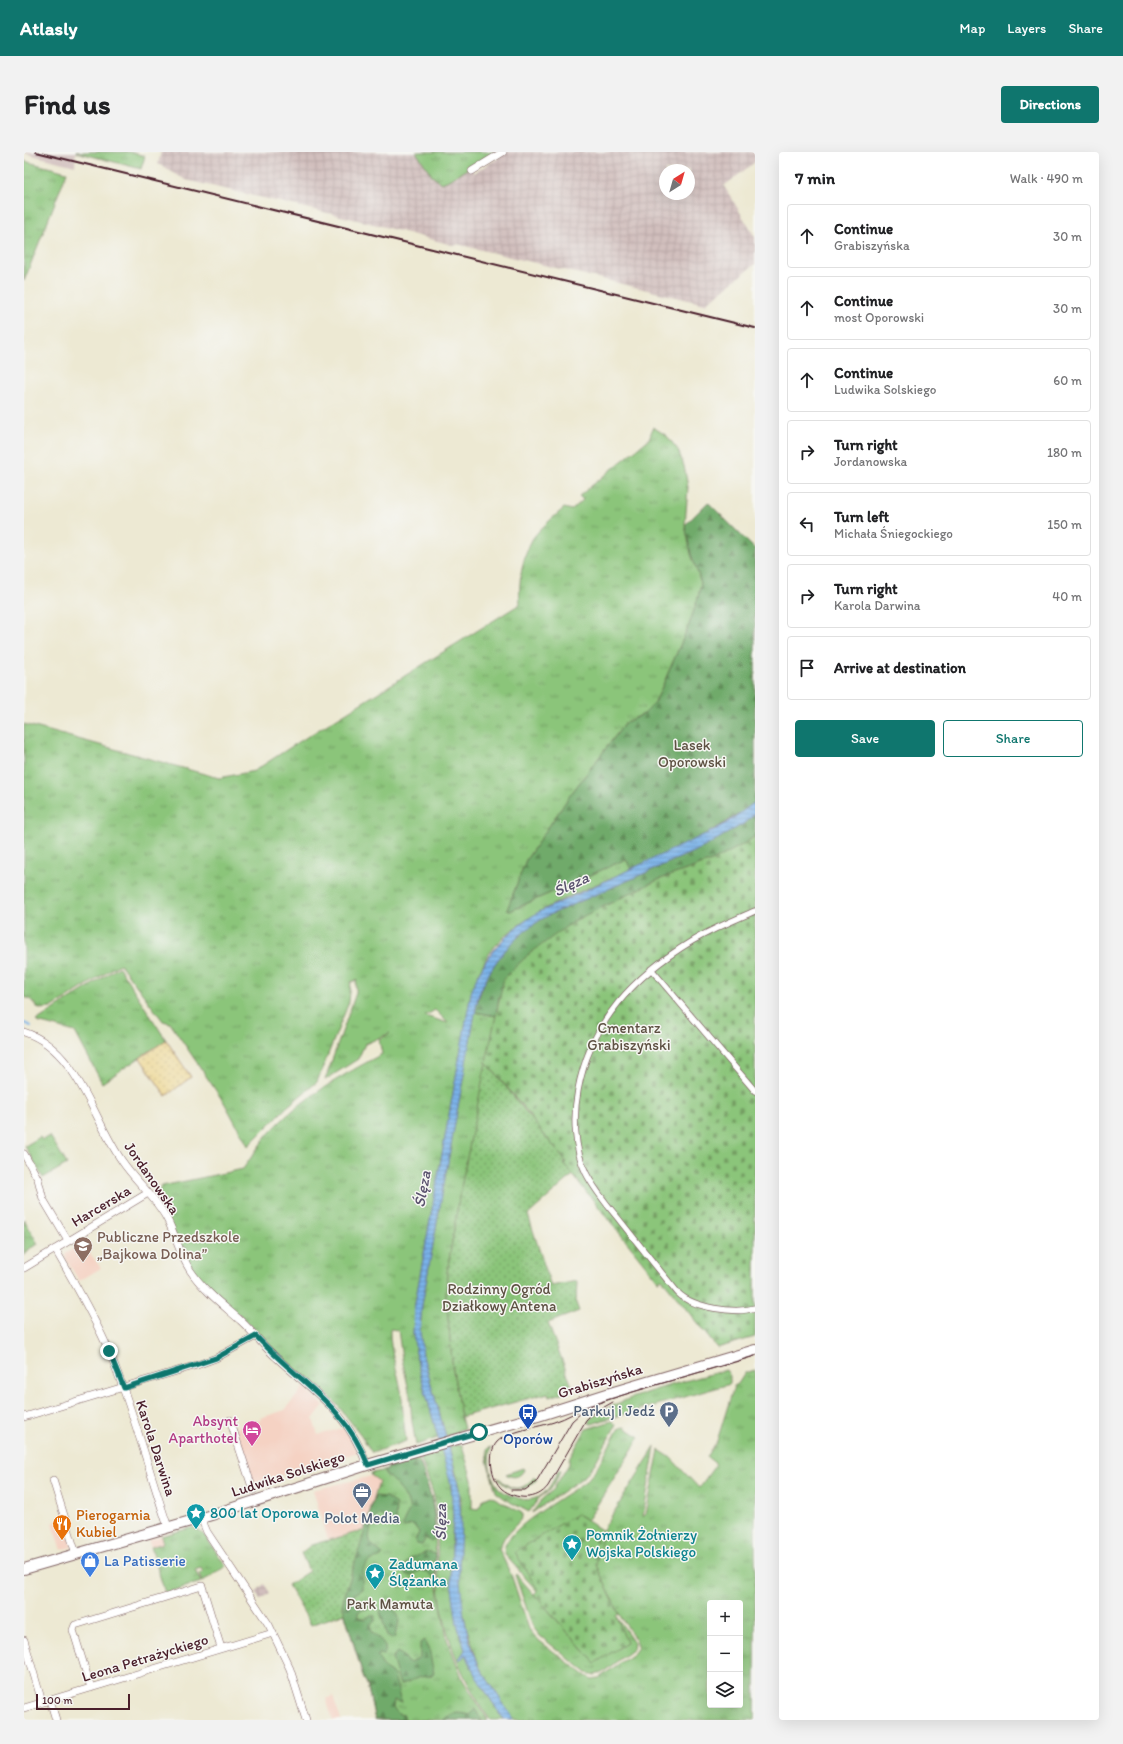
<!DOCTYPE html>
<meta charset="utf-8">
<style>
body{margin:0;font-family:Itim,sans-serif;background:#f2f2f2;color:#202124}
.controls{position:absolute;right:12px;bottom:12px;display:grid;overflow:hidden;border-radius:4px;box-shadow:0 4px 16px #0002}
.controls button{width:36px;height:36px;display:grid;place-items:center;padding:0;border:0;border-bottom:1px solid #e0e0e0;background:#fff;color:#202124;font:20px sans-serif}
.compass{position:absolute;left:635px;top:12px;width:36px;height:36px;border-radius:50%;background:#fff;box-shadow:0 4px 16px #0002;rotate:37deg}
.scale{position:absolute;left:12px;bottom:10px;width:94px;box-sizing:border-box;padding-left:4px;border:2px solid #4a1f2b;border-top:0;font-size:11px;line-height:14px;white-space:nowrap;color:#4a1f2b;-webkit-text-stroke:3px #f6f6f2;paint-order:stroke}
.stop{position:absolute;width:12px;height:12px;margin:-9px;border:3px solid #0f766e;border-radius:50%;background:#fff}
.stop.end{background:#0f766e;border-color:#fff;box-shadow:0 1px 4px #0008}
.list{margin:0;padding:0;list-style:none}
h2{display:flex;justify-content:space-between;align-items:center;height:52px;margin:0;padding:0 16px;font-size:17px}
h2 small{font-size:13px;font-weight:400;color:#757577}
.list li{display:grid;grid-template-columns:26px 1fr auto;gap:12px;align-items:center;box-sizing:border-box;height:64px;margin:0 8px 8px;padding:0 8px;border:1px solid #e0e0e0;border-radius:4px}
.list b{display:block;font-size:15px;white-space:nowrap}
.list p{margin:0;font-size:13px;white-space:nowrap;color:#757577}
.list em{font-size:13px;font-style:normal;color:#757577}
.actions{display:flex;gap:8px;padding:12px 16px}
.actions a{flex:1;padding:9px 0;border:1px solid #0f766e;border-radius:4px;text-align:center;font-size:14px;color:#0f766e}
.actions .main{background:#0f766e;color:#fff}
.icon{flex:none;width:22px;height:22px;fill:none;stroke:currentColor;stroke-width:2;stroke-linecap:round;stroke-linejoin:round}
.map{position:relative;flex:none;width:731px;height:1568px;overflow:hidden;border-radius:4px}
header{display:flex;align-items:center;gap:24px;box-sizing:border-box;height:56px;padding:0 20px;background:#0f766e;color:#fff}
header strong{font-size:19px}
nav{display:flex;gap:22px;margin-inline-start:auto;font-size:14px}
.intro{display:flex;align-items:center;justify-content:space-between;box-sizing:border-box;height:96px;padding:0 24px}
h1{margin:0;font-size:28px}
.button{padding:10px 18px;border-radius:4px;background:#0f766e;color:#fff;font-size:14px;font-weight:700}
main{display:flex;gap:24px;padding:0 24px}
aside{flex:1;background:#fff;border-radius:4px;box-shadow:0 4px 16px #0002}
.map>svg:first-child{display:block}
</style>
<header>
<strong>Atlasly</strong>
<nav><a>Map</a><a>Layers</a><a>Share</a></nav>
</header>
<div class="intro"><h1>Find us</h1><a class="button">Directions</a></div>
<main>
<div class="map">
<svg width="731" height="1568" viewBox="0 0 731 1568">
<defs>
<pattern id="industrial-grid" width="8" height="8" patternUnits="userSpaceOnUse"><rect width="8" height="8" fill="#d1bfbd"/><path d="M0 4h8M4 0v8" fill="none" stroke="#b5a4a3"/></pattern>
<pattern id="grass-tufts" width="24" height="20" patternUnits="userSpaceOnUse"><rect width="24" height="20" fill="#8bc57a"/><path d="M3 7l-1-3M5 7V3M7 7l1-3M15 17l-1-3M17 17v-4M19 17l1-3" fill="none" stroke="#749f64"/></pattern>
<pattern id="forest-firs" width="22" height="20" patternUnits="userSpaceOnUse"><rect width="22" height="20" fill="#70aa6a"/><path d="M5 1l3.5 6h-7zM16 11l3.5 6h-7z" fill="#5e8a57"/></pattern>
<pattern id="sand-dots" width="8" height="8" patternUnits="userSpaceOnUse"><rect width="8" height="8" fill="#eeda9e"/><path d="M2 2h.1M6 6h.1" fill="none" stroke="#cebb88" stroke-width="1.8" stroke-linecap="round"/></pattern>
<pattern id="cemetery-stones" width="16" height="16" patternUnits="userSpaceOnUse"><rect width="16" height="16" fill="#8bc57a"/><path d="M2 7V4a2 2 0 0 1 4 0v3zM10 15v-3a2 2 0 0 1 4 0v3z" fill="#749f64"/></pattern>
<pattern id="garden-dots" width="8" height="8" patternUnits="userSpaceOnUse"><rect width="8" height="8" fill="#8bc57a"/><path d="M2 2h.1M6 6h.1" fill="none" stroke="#749f64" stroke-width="1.8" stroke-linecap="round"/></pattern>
<pattern id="water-rules" width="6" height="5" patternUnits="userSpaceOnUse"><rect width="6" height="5" fill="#79b2e9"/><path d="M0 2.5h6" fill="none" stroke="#6590bd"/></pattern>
</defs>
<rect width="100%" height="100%" fill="#f6f6f2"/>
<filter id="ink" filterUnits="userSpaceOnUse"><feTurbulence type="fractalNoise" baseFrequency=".025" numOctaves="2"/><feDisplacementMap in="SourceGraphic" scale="8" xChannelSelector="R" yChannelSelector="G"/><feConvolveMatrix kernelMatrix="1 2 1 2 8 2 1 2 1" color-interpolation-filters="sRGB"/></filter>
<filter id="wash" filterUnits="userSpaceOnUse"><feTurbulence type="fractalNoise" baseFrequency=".012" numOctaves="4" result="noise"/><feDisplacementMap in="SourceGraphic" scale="16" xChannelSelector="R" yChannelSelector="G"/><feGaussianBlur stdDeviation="0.9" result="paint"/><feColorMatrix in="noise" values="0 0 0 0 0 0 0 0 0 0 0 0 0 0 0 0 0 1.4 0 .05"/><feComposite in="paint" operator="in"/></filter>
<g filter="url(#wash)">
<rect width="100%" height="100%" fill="#ede9d3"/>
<!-- built -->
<path fill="#f5d2c3" d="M58,1091L77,1116L55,1129L42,1107L41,1102Z
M280,1235L300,1253L289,1267L294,1283L319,1276L334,1300L229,1332L212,1276L237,1268L236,1266L261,1258Z
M348,1324L355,1329L341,1378L304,1388L289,1338Z
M39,1367L48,1395L37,1398L28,1371Z
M137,1384L139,1391L127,1395L124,1388Z
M309,1544L317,1568H309L302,1547Z"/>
<!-- industrial -->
<path fill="url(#industrial-grid)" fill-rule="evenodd" d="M137,0H392L409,25L423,29L446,15L450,21L484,0H731V10L700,34L731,85V112L681,152L433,92L432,94L342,70L162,28L134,12ZM641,18H665V42H641Z
M240,1432L246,1441L236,1448L232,1440Z"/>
<!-- railway -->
<path fill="#d1bfbd" d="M0,0H52L51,14L0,1Z"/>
<!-- grass -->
<path fill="url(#grass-tufts)" stroke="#6a7252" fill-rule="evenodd" d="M52,0H105L121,4L117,17Z
M392,0H471L423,29L417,31L409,25Z
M0,9L43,20L0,129Z
M629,275L643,284L654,298L660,314L664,335L661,373L677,431L674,446L665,473L631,551L620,562L602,570L547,642L502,708L483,758L486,759L602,707L607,717C564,737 492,762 465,802C457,814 452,828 447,841L390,1157L389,1182L394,1213L414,1286L392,1293L388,1270L386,1244L378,1207L374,1178L366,1177C365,1201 376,1223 378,1246C379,1261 380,1275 382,1289L348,1301L337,1283L311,1250L296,1235L259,1208L225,1172L180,1132L168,1116L132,1044L138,1034L219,1017C226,1007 234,995 242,985C272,949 317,924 358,902L355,888L366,881L341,892L334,907L301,928L332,841V831L333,828L327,830L325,850L293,930L264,954L224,994L201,952L146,871L139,869L96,812L27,856L15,857L6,847L0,845V572L195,626L230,619L270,593L496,452C494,431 498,405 509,386C517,375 530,365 540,356L548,358L559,348L555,344L625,287ZM411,858L424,871L401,864Z
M95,815L142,888L78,931L51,880L13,870L12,869Z
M451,860L472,864L435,1046L423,1121L422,1145L429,1218L437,1265L440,1277L434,1278V1281L422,1284L399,1204L396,1179L398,1153Z
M26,984L43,1012L19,1026L1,994L16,985L18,988Z
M0,1067L14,1092L3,1098L0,1104Z
M702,1218L706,1224V1232L580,1268L568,1272L564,1271C579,1248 673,1226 702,1218Z
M731,1218V1568H490L456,1516L443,1477L437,1450L435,1421L437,1349L433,1325L425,1295L432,1293H438L448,1328V1356L454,1357L460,1347L467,1344L498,1361V1366L480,1386L475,1397L488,1425L505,1477L513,1487L562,1524L568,1527L575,1526L610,1501L614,1495L613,1490L595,1462L572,1413L578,1379L631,1295L619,1365L622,1362L635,1298L646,1305L675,1336L692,1312L683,1305L693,1289L710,1234L714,1232L721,1221ZM686,1451H716V1553H686Z
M588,1269L592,1273L571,1311L561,1324L508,1361L518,1347L529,1338L545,1312V1307L562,1277Z
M600,1275L616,1285L563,1369L553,1362L513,1439L483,1405C481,1401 479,1398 481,1394C489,1372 543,1344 563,1328L571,1319L595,1276Z
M467,1295C463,1308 466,1329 477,1338C482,1342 488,1344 494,1346C502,1349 510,1348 518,1343C526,1337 530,1326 535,1318L537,1319L527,1337L515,1346L505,1360L484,1349L472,1340L463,1308L464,1307L463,1297Z
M417,1297L425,1322L429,1350L427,1429L433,1472L441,1498L435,1507L436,1508L442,1502L459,1536L480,1568H466C435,1522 418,1480 414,1424C412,1397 416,1371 410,1344C406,1331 400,1317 396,1304Z
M394,1305L408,1347L411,1363L412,1425L423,1487L439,1528L464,1568H351L343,1532L340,1527L318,1452L355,1329L348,1324L347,1321L364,1318L363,1315Z
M499,1316L500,1318C496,1325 489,1327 482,1322Z
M510,1325L513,1327C502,1341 484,1340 474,1326C478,1327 478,1330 482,1332C492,1341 504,1334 510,1325Z
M170,1375L181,1384L202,1414L178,1430L175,1422L179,1420L177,1416L171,1418L177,1430L141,1441L127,1395L139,1391L137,1384Z
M492,1422L571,1511L592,1464L610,1490L609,1497L578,1521L571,1523L563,1521L516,1484L509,1475L491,1423Z"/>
<!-- forest -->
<path fill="url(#forest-firs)" stroke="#5d644a" d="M684,350L731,397V650C694,680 650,697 607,717L602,707L486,759L483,758L502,708L547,642L602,570L620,562L631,551L665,473L674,446L677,431L667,402L661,373Z
M731,662V684L722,691L691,708L634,728L550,769L475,845L472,864L451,860C460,818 485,786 523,764L680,695L719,672Z
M386,1307L397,1313C406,1338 412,1361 411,1387L407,1390L402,1386L398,1393L393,1392L391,1389L395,1380L393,1377L387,1372L382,1375L379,1374C379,1368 383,1364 385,1359C388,1348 369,1328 361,1322V1318H364L363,1315Z
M351,1344L362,1345L372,1352L371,1374L365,1372L357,1363H354C348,1372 341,1385 349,1394C353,1398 357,1399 359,1403C356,1407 353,1406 348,1408C336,1412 339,1428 338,1437L330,1442V1446L332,1449L344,1450L345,1452L344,1457L337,1458L334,1460V1465L341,1467L347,1463L351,1464V1469L347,1472C345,1485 367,1488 360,1503L354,1502L353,1504L361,1517L370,1523L377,1551L370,1548L369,1556L375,1562L380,1563L381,1568H351L343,1532L340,1527L318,1452Z
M403,1400L411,1402L412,1425H409L403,1420L397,1418L389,1423C384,1424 378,1421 378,1416L387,1406Z
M361,1454C365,1454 366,1455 370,1458C380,1466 372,1475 371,1485L368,1487L363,1484L356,1459Z
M400,1488C408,1497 406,1510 410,1521L406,1524L396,1525L376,1533L368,1506L373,1500L378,1503L383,1510L386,1511L396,1505V1491Z
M451,1557L458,1568H418C427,1560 434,1560 445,1563Z"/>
<!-- sand -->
<path fill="url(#sand-dots)" stroke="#9c7c64" d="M142,888L167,925L142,944L116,906Z"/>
<!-- cemetery -->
<path fill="url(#cemetery-stones)" stroke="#6a7252" d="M731,684V1185L693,1196L638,1127L634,1129L540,1012L542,1010L506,965V963L462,910L480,826L504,803L550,769L634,728L691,708L722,691Z
M553,1362L579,1379L572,1413L595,1462L592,1464L603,1491L571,1511L510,1442L514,1438L491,1400Z"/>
<!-- garden -->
<path fill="url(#garden-dots)" stroke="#6a7252" d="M462,910L542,1010L540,1012L549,1023L504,1063L527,1134L553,1129L552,1151L555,1159L524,1171L549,1237L525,1245L524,1241L437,1265L429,1218L422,1145L423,1121L435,1046Z
M341,1378L318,1452L321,1461L287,1473L264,1433L285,1419L277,1401L287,1393Z"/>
<!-- water -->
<path fill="url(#water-rules)" stroke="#62688a" d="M731,650V662L719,672L680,695L523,764C490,783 467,810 454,845L398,1153L396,1179L399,1204L425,1295L435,1337L437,1372L435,1421L440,1464L445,1487L456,1516L490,1568H480L451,1523L442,1502L436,1508L435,1507L441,1498L433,1472L427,1429L429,1364L427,1333L394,1213L389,1182L390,1157L447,841C458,805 482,781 513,761L688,679L704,670Z"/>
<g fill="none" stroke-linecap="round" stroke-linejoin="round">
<!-- stream -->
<path stroke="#79b2e9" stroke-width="2" d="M0,871L7,874"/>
</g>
</g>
<g filter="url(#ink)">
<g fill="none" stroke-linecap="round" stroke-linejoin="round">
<!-- pedestrian casing -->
<g stroke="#836666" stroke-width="7">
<path id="pedestrian" d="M731,759C710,768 688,777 668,789C610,824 567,869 554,938C549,964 550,997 562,1021C571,1039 585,1055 597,1070C616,1094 635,1118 654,1141C669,1156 711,1162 731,1156
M627,817L731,939"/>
</g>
<!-- minor casing -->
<g stroke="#836666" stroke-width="8">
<path id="minor" d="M448,19L479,0
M0,880C55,898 68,967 98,1009C112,1030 133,1046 144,1069C152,1085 156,1103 166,1118C180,1139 199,1153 217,1169C230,1181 240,1195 253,1206C292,1242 324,1260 343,1313
M0,1002L14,1027L19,1047L44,1089
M31,1097C50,1130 70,1164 85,1199C109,1256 124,1317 144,1375
M0,1116L124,1041
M0,1265L173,1213L192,1206L232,1184
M206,1268L229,1338
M29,1328L52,1402
M177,1366L183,1380L245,1473L266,1517L282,1568
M0,1488L18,1550
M67,1536L49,1478L51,1473L178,1434L197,1496
M26,1548L32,1568
M0,1556L249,1481"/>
</g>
<!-- secondary casing -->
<g stroke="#836666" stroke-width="12">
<path id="secondary" d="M0,1417L184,1364L343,1313L514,1264L583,1242L731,1198"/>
</g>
<!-- pedestrian -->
<use href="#pedestrian" stroke="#fff" stroke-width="5.5"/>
<!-- minor -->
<use href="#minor" stroke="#fff" stroke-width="7"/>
<!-- secondary -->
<use href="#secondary" stroke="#fff" stroke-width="10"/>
<!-- tram -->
<path stroke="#4a1f2b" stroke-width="1" d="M589,1250L568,1262L562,1268L524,1334C513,1349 492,1348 478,1337C467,1327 463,1301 473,1290C484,1279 515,1275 530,1270C543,1266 554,1258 566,1254C620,1235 676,1221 731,1204
M487,1338H501L512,1330L548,1269L558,1260"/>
<!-- rail -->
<path stroke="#4a1f2b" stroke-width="2" d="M12,0L731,176"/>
</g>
</g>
<g fill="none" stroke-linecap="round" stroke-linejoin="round" filter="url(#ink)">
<!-- route -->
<path stroke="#0f766e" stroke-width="5" d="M85,1199L100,1236L192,1206L232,1184C273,1229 321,1252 344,1313L455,1280"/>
</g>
<!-- icons -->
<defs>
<g id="school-pin" transform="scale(1)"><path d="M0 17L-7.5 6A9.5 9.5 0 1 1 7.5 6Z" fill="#8d6e63" stroke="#f6f6f2"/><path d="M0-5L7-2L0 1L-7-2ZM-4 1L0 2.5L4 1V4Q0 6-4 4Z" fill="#fff"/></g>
<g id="parking-pin" transform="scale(1)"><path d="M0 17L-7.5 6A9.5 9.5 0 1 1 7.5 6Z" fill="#5c6f8a" stroke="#f6f6f2"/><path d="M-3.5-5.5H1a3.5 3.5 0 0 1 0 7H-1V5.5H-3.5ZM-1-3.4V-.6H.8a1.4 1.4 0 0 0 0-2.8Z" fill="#fff"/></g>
<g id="bus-pin" transform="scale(1)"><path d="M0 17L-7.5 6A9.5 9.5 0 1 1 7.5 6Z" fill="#1a4fb4" stroke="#f6f6f2"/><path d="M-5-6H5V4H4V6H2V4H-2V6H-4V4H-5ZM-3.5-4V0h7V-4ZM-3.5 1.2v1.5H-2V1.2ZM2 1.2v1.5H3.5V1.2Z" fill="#fff"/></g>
<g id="hotel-pin" transform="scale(1)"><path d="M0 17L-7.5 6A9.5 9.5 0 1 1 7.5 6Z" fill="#d1479c" stroke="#f6f6f2"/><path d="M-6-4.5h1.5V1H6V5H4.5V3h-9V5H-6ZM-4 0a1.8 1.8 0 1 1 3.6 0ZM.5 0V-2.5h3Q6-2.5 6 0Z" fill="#fff"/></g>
<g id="office-pin" transform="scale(1)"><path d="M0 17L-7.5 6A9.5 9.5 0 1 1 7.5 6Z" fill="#5c6f8a" stroke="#f6f6f2"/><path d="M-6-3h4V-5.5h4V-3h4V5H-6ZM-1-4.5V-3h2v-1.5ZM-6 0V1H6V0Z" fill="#fff"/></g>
<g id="sight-pin" transform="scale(1)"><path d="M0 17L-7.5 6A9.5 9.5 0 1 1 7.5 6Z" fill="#0f9aa8" stroke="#f6f6f2"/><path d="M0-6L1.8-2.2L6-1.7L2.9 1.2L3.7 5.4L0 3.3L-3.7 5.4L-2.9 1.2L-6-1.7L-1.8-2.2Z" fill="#fff"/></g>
<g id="restaurant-pin" transform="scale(1)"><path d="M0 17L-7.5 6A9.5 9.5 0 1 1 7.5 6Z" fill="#e8710a" stroke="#f6f6f2"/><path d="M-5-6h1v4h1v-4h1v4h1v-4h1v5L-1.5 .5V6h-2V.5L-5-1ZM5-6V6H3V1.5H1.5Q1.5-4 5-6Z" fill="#fff"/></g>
<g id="shop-pin" transform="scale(1)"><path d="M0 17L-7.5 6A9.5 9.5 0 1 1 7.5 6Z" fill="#3f7fe0" stroke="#f6f6f2"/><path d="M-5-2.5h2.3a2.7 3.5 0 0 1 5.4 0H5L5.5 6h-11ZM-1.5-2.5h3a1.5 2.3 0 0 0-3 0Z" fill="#fff"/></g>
</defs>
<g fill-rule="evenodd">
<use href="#school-pin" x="59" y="1094"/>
<use href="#parking-pin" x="645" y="1259"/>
<use href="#bus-pin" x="504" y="1261"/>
<use href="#hotel-pin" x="228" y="1278"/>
<use href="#office-pin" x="338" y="1340"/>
<use href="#sight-pin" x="172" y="1361"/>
<use href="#restaurant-pin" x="38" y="1372"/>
<use href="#sight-pin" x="548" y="1392"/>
<use href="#shop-pin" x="66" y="1409"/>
<use href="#sight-pin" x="351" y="1421"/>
</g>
<g text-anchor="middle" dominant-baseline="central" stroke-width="3" stroke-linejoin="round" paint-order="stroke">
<!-- park labels -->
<g font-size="15" fill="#5e5143" stroke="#f6f6f2">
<text x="668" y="593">Lasek<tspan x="668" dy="17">Oporowski</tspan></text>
<text x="605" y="876">Cmentarz<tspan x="605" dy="17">Grabiszyński</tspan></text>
<text x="475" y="1137">Rodzinny Ogród<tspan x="475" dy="17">Działkowy Antena</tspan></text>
<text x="366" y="1452">Park Mamuta</text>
</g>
<!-- street labels -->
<g font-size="15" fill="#4a1f2b" stroke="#f6f6f2">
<text transform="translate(128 1026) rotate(55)">Jordanowska</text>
<text transform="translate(77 1054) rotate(-31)">Harcerska</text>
<text transform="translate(576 1229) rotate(-17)">Grabiszyńska</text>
<text transform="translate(132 1296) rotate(72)">Karola Darwina</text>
<text transform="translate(264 1322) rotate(-18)">Ludwika Solskiego</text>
<text transform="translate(121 1506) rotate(-17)">Leona Petrażyckiego</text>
</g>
<!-- education labels -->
<g font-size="15" fill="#785e54" stroke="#f6f6f2" text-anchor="start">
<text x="73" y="1085">Publiczne Przedszkole<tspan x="73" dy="17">„Bajkowa Dolina”</tspan></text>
</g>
<!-- service labels -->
<g font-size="15" fill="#4e5e75" stroke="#f6f6f2" text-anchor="end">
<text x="631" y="1259">Parkuj i Jedź</text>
<text x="338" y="1366" text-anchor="middle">Polot Media</text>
</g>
<!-- hotel labels -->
<g font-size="15" fill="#b23c85" stroke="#f6f6f2" text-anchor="end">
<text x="214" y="1269">Absynt<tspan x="214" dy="17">Aparthotel</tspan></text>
</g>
<!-- transit labels -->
<g font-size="15" fill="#164399" stroke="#f6f6f2">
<text x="504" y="1287">Oporów</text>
</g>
<!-- culture labels -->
<g font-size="15" fill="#0d838f" stroke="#f6f6f2" text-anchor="start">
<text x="186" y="1361">800 lat Oporowa</text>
<text x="562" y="1383">Pomnik Żołnierzy<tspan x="562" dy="17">Wojska Polskiego</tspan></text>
<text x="365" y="1412">Zadumana<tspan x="365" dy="17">Ślężanka</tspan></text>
</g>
<!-- food labels -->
<g font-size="15" fill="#c56008" stroke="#f6f6f2" text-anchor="start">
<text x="52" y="1363">Pierogarnia<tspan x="52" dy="17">Kubiel</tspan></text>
</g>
<!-- shop labels -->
<g font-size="15" fill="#366cbe" stroke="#f6f6f2" text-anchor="start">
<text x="80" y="1409">La Patisserie</text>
</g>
<!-- water labels -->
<g font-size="16" font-style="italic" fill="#5a526e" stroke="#f6f6f2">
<text transform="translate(547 732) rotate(-25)">Ślęza</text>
<text transform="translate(398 1037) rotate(-80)">Ślęza</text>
<text transform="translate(416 1370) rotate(-90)">Ślęza</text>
</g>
</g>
</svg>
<div class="controls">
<button>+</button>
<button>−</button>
<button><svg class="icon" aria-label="layers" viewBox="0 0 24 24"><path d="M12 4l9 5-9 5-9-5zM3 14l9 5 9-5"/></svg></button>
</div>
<svg class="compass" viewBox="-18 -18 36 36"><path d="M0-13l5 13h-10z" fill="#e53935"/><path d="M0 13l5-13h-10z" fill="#757577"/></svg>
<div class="scale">100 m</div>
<div class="stop" style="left:455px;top:1280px"></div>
<div class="stop end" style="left:85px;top:1199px"></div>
</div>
<aside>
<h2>7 min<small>Walk · 490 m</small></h2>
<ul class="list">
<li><svg class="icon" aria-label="ahead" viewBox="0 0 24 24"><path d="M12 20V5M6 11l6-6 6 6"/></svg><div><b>Continue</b><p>Grabiszyńska</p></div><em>30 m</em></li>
<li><svg class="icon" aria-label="ahead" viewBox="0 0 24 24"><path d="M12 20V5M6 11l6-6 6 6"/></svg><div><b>Continue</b><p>most Oporowski</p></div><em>30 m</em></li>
<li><svg class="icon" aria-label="ahead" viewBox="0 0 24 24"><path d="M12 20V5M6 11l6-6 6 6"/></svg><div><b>Continue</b><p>Ludwika Solskiego</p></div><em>60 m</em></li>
<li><svg class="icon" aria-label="right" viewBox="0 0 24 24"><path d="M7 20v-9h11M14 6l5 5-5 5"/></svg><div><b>Turn right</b><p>Jordanowska</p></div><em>180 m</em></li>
<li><svg class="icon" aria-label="left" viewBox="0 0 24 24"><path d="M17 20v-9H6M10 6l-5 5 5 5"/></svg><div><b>Turn left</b><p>Michała Śniegockiego</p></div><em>150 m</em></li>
<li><svg class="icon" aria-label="right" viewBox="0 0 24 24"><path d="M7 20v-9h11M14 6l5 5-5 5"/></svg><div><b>Turn right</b><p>Karola Darwina</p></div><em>40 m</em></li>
<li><svg class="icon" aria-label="arrive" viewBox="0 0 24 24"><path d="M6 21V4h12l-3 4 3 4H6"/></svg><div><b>Arrive at destination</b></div></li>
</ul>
<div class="actions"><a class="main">Save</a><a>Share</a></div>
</aside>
</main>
